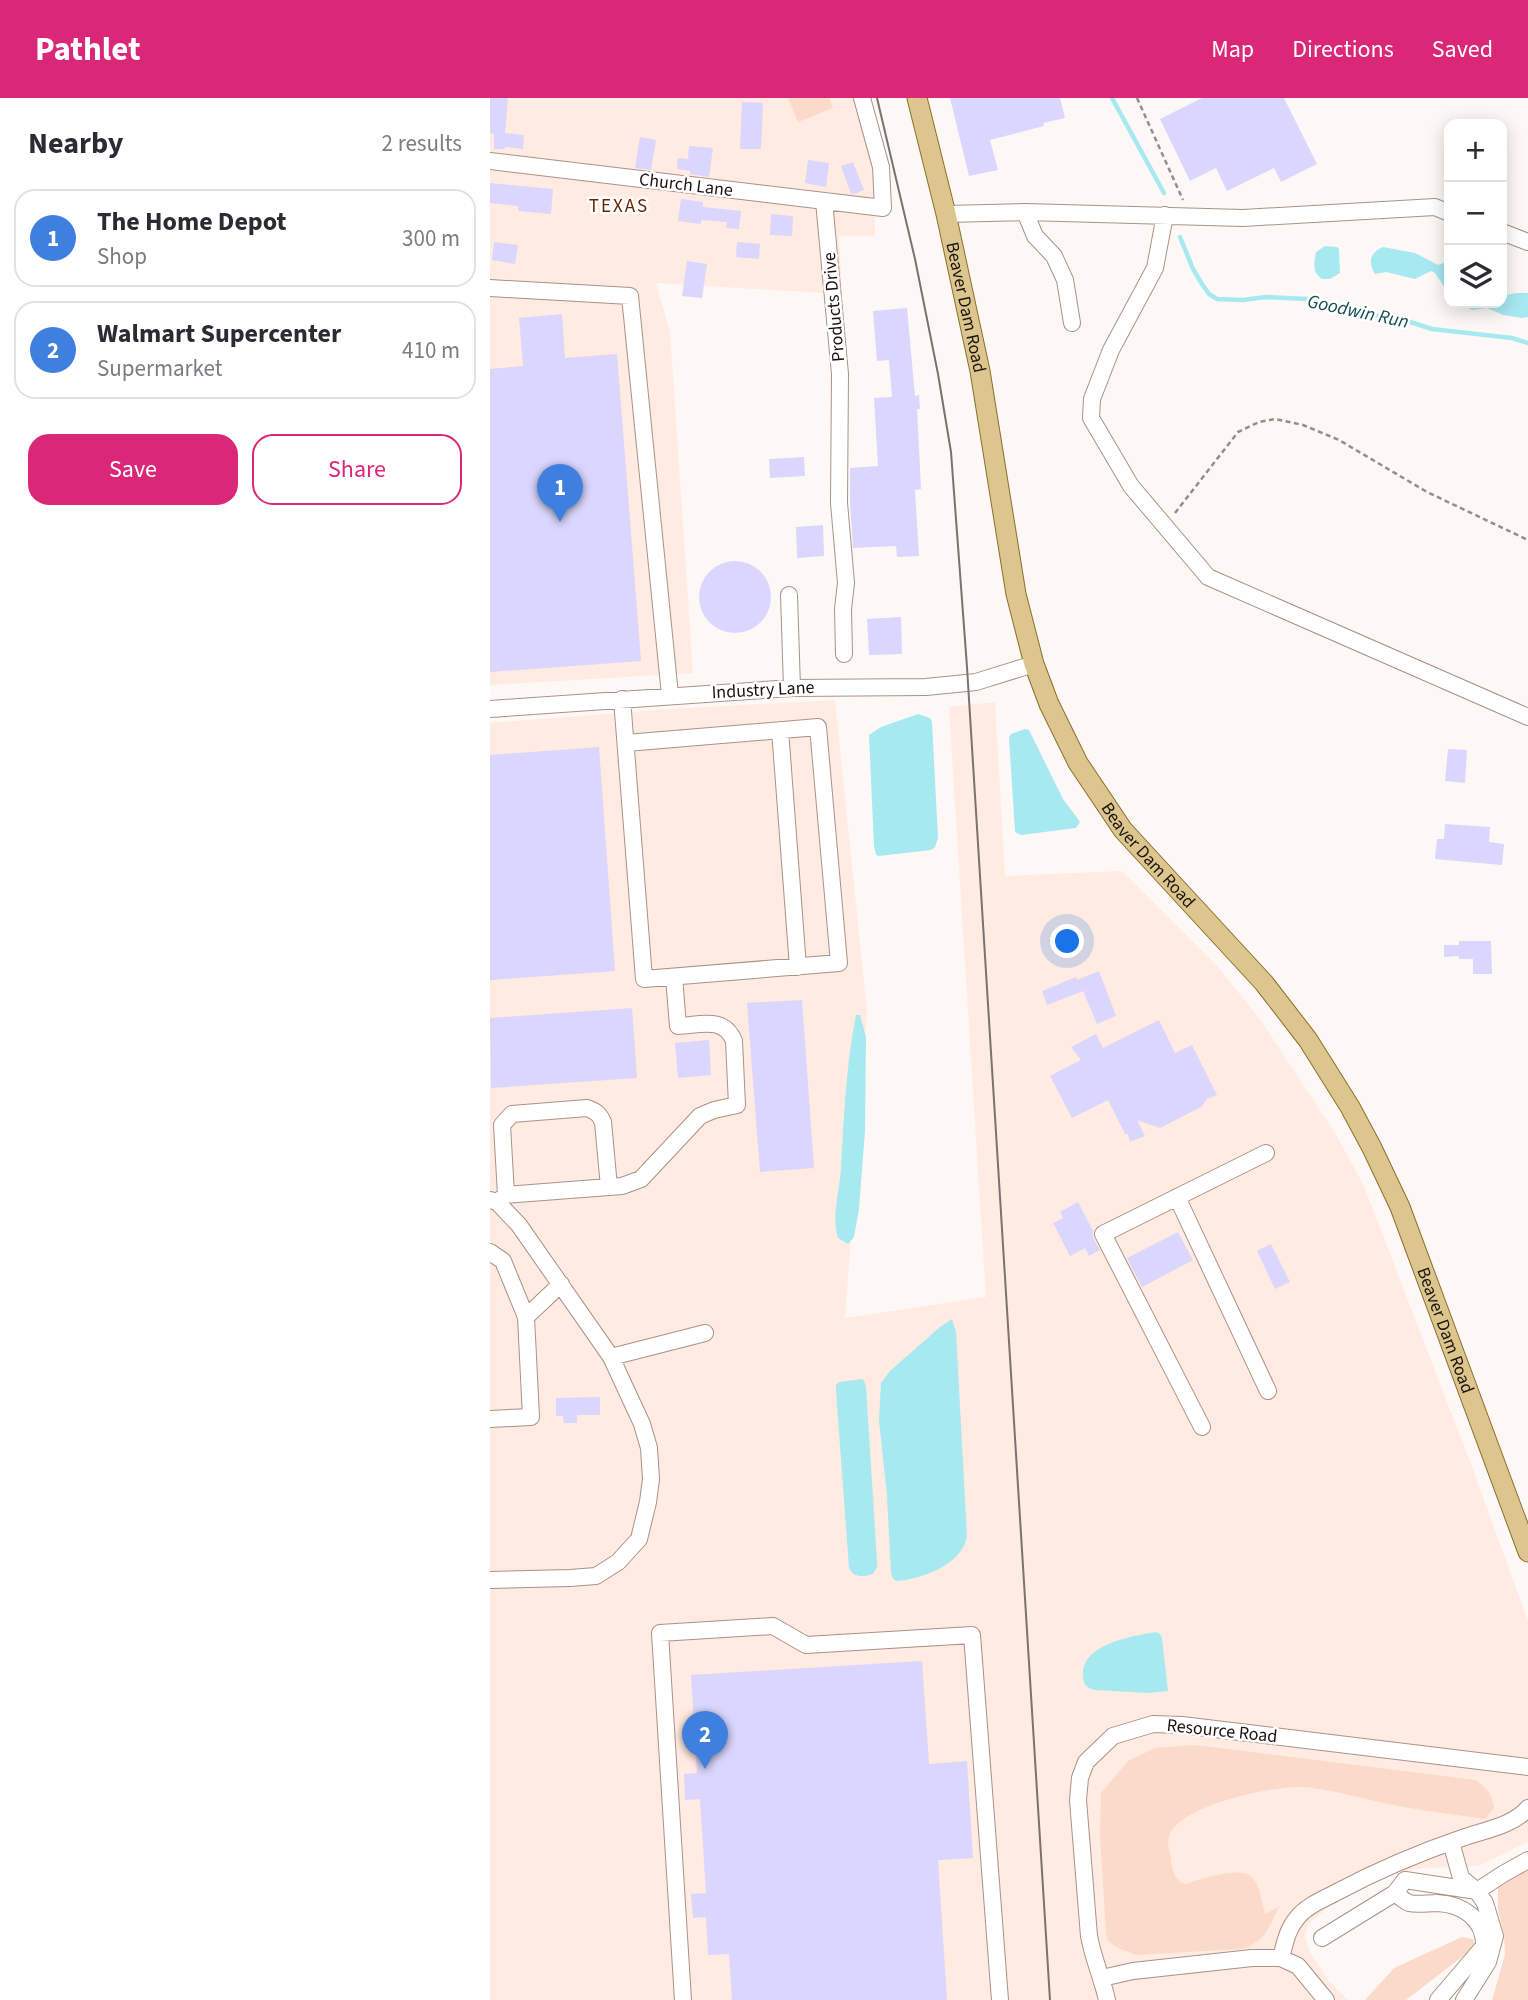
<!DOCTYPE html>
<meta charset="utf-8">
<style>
body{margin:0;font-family:"Source Sans 3",sans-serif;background:#f2f2f3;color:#2b2b33}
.controls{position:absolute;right:21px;top:21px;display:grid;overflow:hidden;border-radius:14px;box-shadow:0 4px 18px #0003}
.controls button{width:63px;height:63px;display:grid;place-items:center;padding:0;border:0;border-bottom:2px solid #e1e1e2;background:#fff;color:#2b2b33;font:35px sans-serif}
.you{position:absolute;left:578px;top:844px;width:24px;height:24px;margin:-18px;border:5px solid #fff;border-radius:50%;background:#1a73e8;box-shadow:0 0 0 10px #1a73e833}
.badge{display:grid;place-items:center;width:46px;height:46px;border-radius:50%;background:#db2777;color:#fff;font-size:23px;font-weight:700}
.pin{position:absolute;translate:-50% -58px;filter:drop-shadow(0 2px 4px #0008)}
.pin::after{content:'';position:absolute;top:37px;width:24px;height:21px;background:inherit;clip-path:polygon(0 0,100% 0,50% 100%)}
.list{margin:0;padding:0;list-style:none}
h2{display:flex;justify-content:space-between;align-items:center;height:91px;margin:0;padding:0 28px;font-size:30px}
h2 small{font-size:23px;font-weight:400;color:#7c7c81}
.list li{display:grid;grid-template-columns:46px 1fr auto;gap:21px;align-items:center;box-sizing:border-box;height:98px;margin:0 14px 14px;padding:0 14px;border:2px solid #e1e1e2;border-radius:21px}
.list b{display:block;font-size:26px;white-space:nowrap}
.list p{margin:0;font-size:23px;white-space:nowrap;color:#7c7c81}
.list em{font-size:23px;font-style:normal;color:#7c7c81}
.actions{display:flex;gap:14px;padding:21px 28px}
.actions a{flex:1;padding:16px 0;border:2px solid #db2777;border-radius:21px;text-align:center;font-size:24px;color:#db2777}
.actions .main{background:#db2777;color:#fff}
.icon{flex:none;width:38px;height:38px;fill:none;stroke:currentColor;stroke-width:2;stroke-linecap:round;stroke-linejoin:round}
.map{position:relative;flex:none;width:1038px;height:1902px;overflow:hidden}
header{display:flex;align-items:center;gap:42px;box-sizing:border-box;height:98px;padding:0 35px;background:#db2777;color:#fff}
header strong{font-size:33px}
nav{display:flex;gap:38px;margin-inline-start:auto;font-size:24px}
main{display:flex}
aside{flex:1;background:#fff}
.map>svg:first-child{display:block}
</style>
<header>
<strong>Pathlet</strong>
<nav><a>Map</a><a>Directions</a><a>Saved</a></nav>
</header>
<main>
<aside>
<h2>Nearby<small>2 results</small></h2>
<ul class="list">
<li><span class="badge" style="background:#3f7fe0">1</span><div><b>The Home Depot</b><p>Shop</p></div><em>300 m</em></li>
<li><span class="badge" style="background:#3f7fe0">2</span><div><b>Walmart Supercenter</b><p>Supermarket</p></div><em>410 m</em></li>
</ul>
<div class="actions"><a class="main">Save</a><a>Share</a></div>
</aside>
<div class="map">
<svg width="1038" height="1902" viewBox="0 0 1038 1902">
<rect width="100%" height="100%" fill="#fdf8f5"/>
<!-- built -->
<path fill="#ffebe1" d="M0,0H363L385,78V138H349L352,196L166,185L180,235L203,575L0,587Z
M345,602L377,914L355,1220L496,1199L459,609L505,604L515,778L632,773L726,867L770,921L845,1035L874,1088L979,1361L1038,1523V1744L988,1768L935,1770L899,1776L845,1804L818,1826L815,1838L819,1852L838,1882L858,1902H0V625L180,611Z"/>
<!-- green -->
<path fill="#fbdac9" d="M298,0H339L343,10L308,24Z
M705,1647L986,1682C997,1691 1002,1695 1004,1710L995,1721C963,1716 931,1713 899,1706C873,1701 834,1689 809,1689C780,1689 688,1707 679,1739C677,1744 679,1750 680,1755C682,1768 682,1781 695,1786C709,1782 750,1767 762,1779C770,1787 772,1806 775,1816L789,1809C778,1830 775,1845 750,1851L646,1857L626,1849L618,1843L616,1835L610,1737L611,1695L638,1663L665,1650Z
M1038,1769V1902H1002L1015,1857L1014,1836L1008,1812V1790Z
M972,1839L983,1841L985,1847L981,1852L916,1902H875L904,1870Z"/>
<!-- water -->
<path fill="#a7e9f1" d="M835,148L847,149L849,151L850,175L840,181H832C822,175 824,164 826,154Z
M893,149L925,155L948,167L959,163V196L945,175L941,173L925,181L896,174L885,176C877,163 881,154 893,149Z
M1026,195H1038V219L1032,220L1013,217L997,210L982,212L969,205H1012V198Z
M428,616L440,620L442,624L448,740L445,749L441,752L389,758L386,757L384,748L379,637L391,629Z
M535,631L539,632L573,701L588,721L590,724L586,730L531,737L525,734L519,639L521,636Z
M366,917H370L376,939L375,1033L369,1111L364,1139L358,1146L348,1140C341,1118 350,1092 351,1070C354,1019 356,967 366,917Z
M462,1221L466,1234L477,1439C471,1467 432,1481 407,1483L403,1481L401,1475L397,1398L389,1322L391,1285L400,1273L450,1229Z
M373,1281L376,1288L387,1463V1469L383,1476C373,1479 364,1480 359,1470L346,1293V1287L349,1284Z
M666,1534L670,1536L672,1540L678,1593L658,1595L605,1592C596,1590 593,1586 593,1576C593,1546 642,1538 666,1534Z"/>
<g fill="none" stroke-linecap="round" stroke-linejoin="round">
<!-- stream -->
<path stroke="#a7e9f1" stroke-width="4.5" d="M622,0L674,95
M690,139L703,171L712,186L719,196L727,201L753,202L776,199L818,201L852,208L882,217L911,221L942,231L1022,240L1038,245"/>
</g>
<!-- building -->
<path fill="#dad6fe" d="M0,0H18L15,35L34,37L33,51L15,49V51H4V36L0,35Z
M460,0H570L575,20L553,25L554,28L500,42L508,72L479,78Z
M712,0H794L827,66L791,84L784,70L737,93L726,70L700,83L670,21Z
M252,4L273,5L271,51H250Z
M150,39L166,42L161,72L145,70Z
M199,48L223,50L219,79L200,76V73L187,71L188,60L198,61Z
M318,62L339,65L336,89L315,85Z
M363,64L374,92L364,96H361L351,68Z
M0,85L63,91L61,116L28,113V108L0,105Z
M191,101L213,104V109L251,113L249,131L236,130L237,124L211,122V126L188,123Z
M281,116L303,118L302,138L280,137Z
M4,144L28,147L25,166L2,162Z
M247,144L270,146L269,161L246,159Z
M197,163L217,166L212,200L192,198Z
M417,210L425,298L429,297L430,311H427L431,391L425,392L429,458L407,459L406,448L363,450L360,405V370L388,368L384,300L402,299L399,262L387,263L383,213Z
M72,216L75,260L127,256L151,563L0,574V271L33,268L29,220Z
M314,359L315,378L280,380L279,361Z
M333,427L334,458L307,460L306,429Z
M209 499a36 36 0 1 1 72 0a36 36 0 1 1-72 0Z
M411,519L412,556L379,557L377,521Z
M109,649L125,873L0,882V657Z
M958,651L977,652L975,685L955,683Z
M955,726L1000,729L999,744L1014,746L1012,767L945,761L947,741H954Z
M969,843H1001L1002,876H983V861H969V858L954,859V847H969Z
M609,873L626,918L607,926L593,893L557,907L552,893L586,879L587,882Z
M312,902L324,1070L270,1074L257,905Z
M142,910L147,980L1,990L0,920Z
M669,922L685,955L702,947L727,997L717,1001L711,1009L670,1030L647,1022L655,1038L640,1044L638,1036H635L618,1002L582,1020L560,978L591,962L581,949L606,936L613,950Z
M219,942L221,977L188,980L185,945Z
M588,1104L603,1133V1140L610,1152L599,1158L595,1150L580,1158L563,1125L573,1120L570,1114Z
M688,1134L703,1162L652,1189L637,1160Z
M781,1146L800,1184L785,1191L767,1153Z
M110,1299V1317H87V1325H74L73,1318H66V1300Z
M432,1563L439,1666L477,1663L483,1760L448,1762L457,1902H242L239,1856L218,1857L216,1819L203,1820L201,1796L216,1795L210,1701L195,1702L194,1676L207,1675L201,1577Z"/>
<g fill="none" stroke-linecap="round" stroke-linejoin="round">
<!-- minor casing -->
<g stroke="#a99287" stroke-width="18">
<path id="minor" d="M0,63L393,110L391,69L372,0
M334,103L350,276L349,405L356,485L353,511L354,556
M535,114L545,138L564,158L575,182L582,225
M456,116L535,114L753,120L945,109L959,115
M675,117L665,170L621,252L602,301L601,320L641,388L718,479L1038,619
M1012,134L1038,144
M0,190L140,198L180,597
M299,497L302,590
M132,601L154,881L349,865L328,629L136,645
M0,611L302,590L436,589L486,584L544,566
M290,632L308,869
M16,1097L12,1027L22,1016L97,1010C105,1013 109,1015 113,1024L119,1089
M687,1099L778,1293
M0,1102L7,1104L29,1127L121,1259L215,1235
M7,1104L16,1097L132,1088L151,1081L210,1018L224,1012L247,1007L244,943C234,918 210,927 188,928L184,879
M0,1154L13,1163L36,1219
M0,1321L41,1319L36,1219L71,1186
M712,1329L613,1136L776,1055
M0,1482L80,1480L106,1478L128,1464L149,1441L158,1404L161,1381L159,1350L152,1326L121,1259
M961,1744L971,1780L987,1793L995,1805L1005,1838L998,1864L974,1902
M987,1793L1013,1776L1038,1762
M832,1840L905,1795
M791,1860C795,1845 797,1832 807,1820C816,1808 834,1801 847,1794C888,1772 931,1754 975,1739C996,1732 1024,1727 1038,1710
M612,1880L643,1873L762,1860H791L808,1868L836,1902
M193,1902L170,1535L283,1528L316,1547L482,1537L510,1902
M617,1902C612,1880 603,1860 599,1838L588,1702L590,1680L596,1664L623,1638L663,1626L692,1627L1038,1669
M948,1902L994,1848C995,1821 972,1806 947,1805C938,1805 927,1807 919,1805C914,1803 909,1798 905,1795L915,1782L987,1793"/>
</g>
<!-- major casing -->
<g stroke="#8a6f30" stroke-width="21">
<g id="major">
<path id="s1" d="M427,0L456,116L490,273L526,496L544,566L559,606L588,665L633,732L774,885L818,942L860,1009L882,1050L910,1109L1038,1454"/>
</g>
</g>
<!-- path -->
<path stroke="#958e8b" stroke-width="2.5" stroke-dasharray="5 3.5" stroke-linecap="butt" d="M647,0L693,102
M685,415L748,334L769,324L785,321L813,327L849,342L937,394L1038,442"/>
<!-- minor -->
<use href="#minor" stroke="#fff" stroke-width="16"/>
<!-- major -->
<use href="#major" stroke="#dcc68d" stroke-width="19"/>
<!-- tram -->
<path stroke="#79726f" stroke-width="2" d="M387,0L425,161L448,276L461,354L477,569L560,1902"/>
</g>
<g text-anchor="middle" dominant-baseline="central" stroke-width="5" stroke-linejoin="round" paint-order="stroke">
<!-- street labels -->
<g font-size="18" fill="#1b130f" stroke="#fff">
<text transform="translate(196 87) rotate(7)">Church Lane</text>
<text transform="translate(344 209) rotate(-95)">Products Drive</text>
<text stroke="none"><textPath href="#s1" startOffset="215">Beaver Dam Road</textPath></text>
<text transform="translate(273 592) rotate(-3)">Industry Lane</text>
<text stroke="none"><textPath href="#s1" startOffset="803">Beaver Dam Road</textPath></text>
<text stroke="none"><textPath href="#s1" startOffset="1370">Beaver Dam Road</textPath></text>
<text transform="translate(732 1633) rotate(6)">Resource Road</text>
</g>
<!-- neighbourhood labels -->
<g font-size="19" letter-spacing="2" fill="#622500" stroke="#fff">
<text x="129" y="108">TEXAS</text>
</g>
<!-- water labels -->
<g font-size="19" font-style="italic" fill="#124c52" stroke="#fff">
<text transform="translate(868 214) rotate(12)">Goodwin Run</text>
</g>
</g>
</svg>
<div class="controls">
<button>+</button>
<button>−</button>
<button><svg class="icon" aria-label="layers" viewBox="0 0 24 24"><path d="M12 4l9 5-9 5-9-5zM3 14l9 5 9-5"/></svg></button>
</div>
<div class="you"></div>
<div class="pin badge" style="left:70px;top:424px;background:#3f7fe0">1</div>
<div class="pin badge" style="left:215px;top:1671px;background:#3f7fe0">2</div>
</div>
</main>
